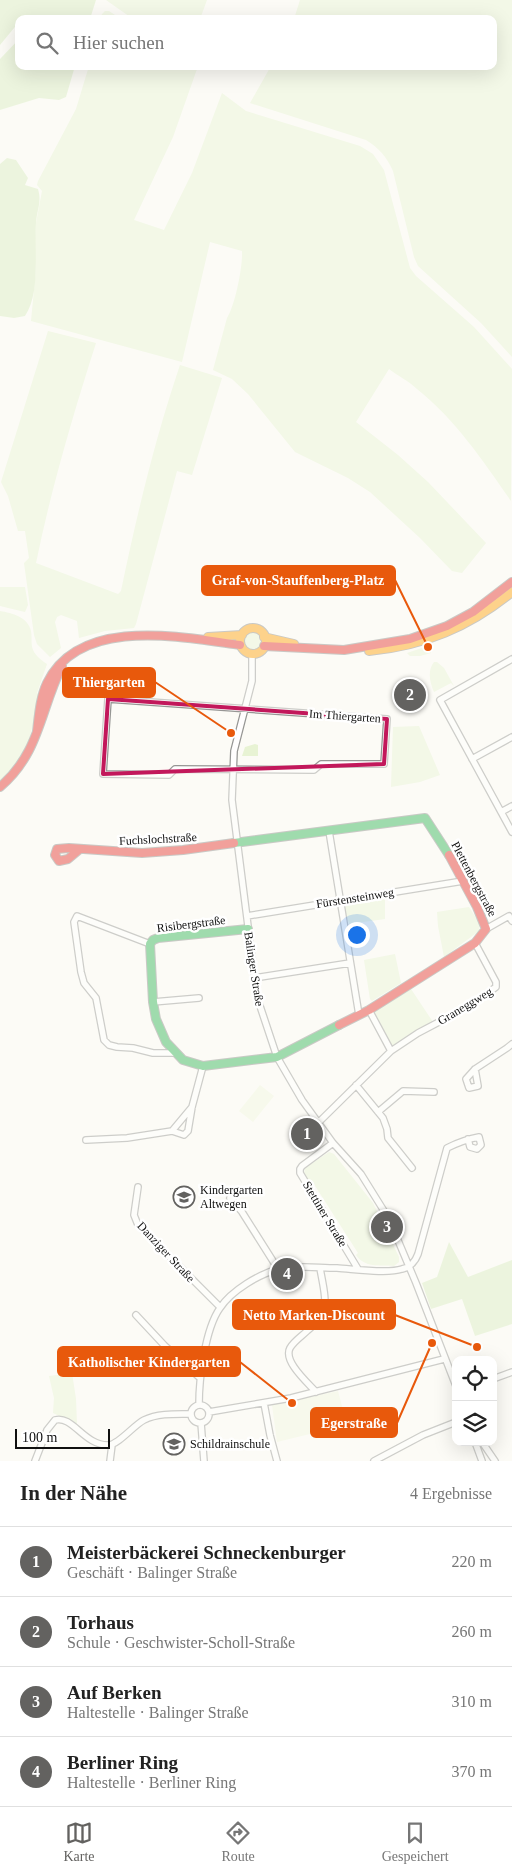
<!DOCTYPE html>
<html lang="de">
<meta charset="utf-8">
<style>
body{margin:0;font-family:"Times New Roman",serif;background:#f6f6f6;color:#222}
.controls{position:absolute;right:15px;bottom:15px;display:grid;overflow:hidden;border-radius:10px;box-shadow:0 5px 20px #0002}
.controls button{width:45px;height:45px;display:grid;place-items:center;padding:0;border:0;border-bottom:1px solid #e0e0e0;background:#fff;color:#222;font:25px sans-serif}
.scale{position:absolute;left:15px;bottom:12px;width:95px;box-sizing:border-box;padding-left:5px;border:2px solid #101010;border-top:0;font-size:14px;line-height:18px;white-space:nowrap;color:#101010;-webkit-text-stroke:4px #fff;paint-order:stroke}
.you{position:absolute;left:356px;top:934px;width:18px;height:18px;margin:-12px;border:4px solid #fff;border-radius:50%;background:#1a73e8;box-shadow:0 0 0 8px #1a73e833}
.badge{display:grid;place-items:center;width:32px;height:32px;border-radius:50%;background:#636260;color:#fff;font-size:16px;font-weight:700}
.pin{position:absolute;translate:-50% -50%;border:2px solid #fff;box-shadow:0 1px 5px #0006}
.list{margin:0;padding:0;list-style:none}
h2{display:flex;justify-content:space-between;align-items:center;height:65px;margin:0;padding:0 20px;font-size:21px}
h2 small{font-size:16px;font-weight:400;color:#767676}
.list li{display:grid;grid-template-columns:32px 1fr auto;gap:15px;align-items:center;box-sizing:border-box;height:70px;padding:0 20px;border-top:1px solid #e0e0e0}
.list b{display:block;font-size:19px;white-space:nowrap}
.list p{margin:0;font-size:16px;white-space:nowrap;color:#767676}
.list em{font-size:16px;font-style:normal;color:#767676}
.icon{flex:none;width:28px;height:28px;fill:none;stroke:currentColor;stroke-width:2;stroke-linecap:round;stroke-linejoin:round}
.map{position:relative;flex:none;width:512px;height:1461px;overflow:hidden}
.search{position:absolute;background:#fff;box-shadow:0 5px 20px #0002;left:15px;right:15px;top:15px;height:55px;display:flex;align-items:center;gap:12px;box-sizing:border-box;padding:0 18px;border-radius:10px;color:#767676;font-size:19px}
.sheet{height:345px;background:#fff}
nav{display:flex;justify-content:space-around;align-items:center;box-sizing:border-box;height:70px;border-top:1px solid #e0e0e0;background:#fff;font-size:14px;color:#767676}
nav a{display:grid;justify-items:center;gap:2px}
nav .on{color:#636260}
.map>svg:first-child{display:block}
</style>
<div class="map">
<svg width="512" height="1461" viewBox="0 0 512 1461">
<rect width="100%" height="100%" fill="#fcfbf6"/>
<!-- green -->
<path fill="#e8f3d4" d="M106,0H207L200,19H133Z
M300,0H512V357L481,323L418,266L414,257L393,171C387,157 379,148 366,140L250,103L271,66H493V19H294Z
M105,11H109L121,19H100L102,14Z
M89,66H193L197,69L173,137L134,220L164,230L192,173L222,93L246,111L360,146L373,154L384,170L410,268L416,276L474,327L512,369L511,501C484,462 455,419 417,389C409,381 398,376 389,369L356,422L398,455L428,482L486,543L462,573L452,571L420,538L370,492L348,478L295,452L248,394L232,379L213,370L227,318C235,306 243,266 242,251L210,242L182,362L31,321L36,269L34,249L36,223L42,191L37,185L38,181L76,109Z
M48,331L96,343C73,415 51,489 36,563L118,594L121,591C137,514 155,439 180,365L222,378L192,475L177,471L136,624L134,628L105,631L79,638L77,621L61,615L57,617L55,622L61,648L50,657L37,644L34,635L24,563L29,558L25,531H18L8,496L1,482Z
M0,587H25L28,605L25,612L0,606Z
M0,611C12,613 28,617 31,631C32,636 31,642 32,647C34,655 41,660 47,664L37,693L39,694C32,727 30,761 0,782Z
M243 641a10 10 0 1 1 20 0a10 10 0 1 1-20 0Z
M425,647V649L431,647V653L420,656H410L407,653Z
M434,662H437L444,668L454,686L451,683L434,692C430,683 427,671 434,662Z
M419,726L440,775L420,782L391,787L393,727Z
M255,744L258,745V756H242L245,747Z
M385,897V919L349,924L343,904Z
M469,907L480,924L479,931L444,957L438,926L437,912Z
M395,954L401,983L372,1001L370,999L364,960Z
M411,989L433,1022L393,1049L374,1011Z
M329,1152L334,1154L373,1203L399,1257V1262L394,1266C379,1265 365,1268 356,1255L358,1253L312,1181L309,1182L304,1173L305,1168Z
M72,1373L76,1399L77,1424L53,1413L54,1398L49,1376Z"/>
<!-- forest -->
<path fill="#daecc2" d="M0,0H96L90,19H19V22L0,45Z
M19,39V66H75L66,97L59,100L39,98L0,110V59Z
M7,158L16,160L28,178L25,185L38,189C42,202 37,209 36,223C34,251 41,292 25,316L14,318L0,316V164Z
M449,1242L468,1277L512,1260V1324L475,1336L462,1299L431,1309L422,1283L437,1277Z"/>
<!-- pitch -->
<path fill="#f2f7df" d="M260,1085L274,1096L253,1122L239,1111Z
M338,1391L347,1425L277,1442L272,1405Z"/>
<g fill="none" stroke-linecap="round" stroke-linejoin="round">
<!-- street casing -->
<g stroke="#969694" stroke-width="8">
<path id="street" d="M252,654V681L234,751L232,800L257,997L277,1057L302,1100L333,1143L361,1174L389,1219L416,1283L456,1386
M512,659L440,700L512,832
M108,699L387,719L384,764H321L314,770L175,769L169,775L103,774Z
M472,759L512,737
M501,812L512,806
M329,831L359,1015
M247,916L463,881
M486,929L509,916L512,921
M150,944L77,916L74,922L81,972L84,983L96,998L104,1040L109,1045L117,1047L133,1048L153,1053H175
M254,978L350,963
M153,1002L199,998
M369,1010L391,1051
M475,1069L478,1086L469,1088L466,1079L475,1069L507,1048L512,1044
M356,1085L383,1118L387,1129L388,1138L412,1168
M378,1112L403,1091L434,1092
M318,1123L391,1051L418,1033L473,1004L496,987V982L475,943
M172,1131L192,1107
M86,1140L127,1138L172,1131L184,1135L188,1131L192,1107L203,1066
M333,1143L302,1166L300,1169V1173L358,1269
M138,1187L134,1215L138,1225L220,1307
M230,1198L242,1212L278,1269
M136,1315L164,1345L200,1378
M493,1379L512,1372
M316,1392C307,1382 283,1361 290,1348C294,1341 302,1336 307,1331C313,1326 320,1321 323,1314C328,1302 322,1281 320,1268
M264,1403L270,1435L277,1461
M191 1414a9 9 0 1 1 18 0a9 9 0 1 1-18 0Z
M199,1405C199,1379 205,1329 220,1308C231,1291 260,1273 280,1269C298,1265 318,1268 337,1268C354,1269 387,1274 402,1269C411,1267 415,1262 418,1254L447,1148C457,1143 467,1139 479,1137L481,1145L477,1149L470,1147L468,1139
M209,1412L291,1398L444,1359
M201,1423L204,1461
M475,1442L482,1461
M482,1442L495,1461
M35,1461L47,1430L55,1420C73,1415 84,1446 109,1445C119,1444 134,1425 144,1420C158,1413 176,1414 191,1414
M110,1461L112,1445
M374,1461L423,1435L456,1422"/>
</g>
<!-- fast casing -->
<g stroke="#8d8c8a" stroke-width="10">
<path id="fast" d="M234,843L425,818L449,855
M248,929L158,938L153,940L150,944L153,1002L156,1019L166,1042L183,1060L203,1066L277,1057L339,1025"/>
</g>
<!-- slow casing -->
<g stroke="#8d8c8a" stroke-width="10">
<path id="slow" d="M240 641a13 13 0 1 1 26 0a13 13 0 1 1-26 0Z
M208,637L242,635
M264,637L294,644
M369,651C424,646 469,627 512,592"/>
</g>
<!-- jam casing -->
<g stroke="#8d8c8a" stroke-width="10">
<path id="jam" d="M264,646L344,650L410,639L447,626L473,612L512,582
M37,731C39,715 40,698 47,683C80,616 181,637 240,645
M0,787C40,753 40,710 62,666
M80,849L68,859L59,861L55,855L57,849L69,848L142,853L183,850L234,843
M339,1025L369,1010L475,943L486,929L477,907L449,855"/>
</g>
<!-- street -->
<use href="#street" stroke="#fffefe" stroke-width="5.5"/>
<!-- fast -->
<use href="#fast" stroke="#30b455" stroke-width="8"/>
<!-- slow -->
<use href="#slow" stroke="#ff9f0a" stroke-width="8"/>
<!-- jam -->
<use href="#jam" stroke="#e5322d" stroke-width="8"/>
</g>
<!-- marked area -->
<path d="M0 0H512V1461H0ZM108,699L387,719L384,764L103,774Z" fill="#fcfbf6" fill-opacity=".55" fill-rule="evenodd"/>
<path fill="none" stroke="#c2185b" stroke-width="4" stroke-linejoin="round" d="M108,699L387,719L384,764L103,774Z"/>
<!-- icons -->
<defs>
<g id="school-ring" transform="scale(1.125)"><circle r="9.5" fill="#fff" stroke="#636260" stroke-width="1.5"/><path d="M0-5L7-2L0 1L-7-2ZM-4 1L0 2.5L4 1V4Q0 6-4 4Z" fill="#636260"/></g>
</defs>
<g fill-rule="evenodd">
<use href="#school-ring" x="184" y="1197"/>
<use href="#school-ring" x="174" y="1444"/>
</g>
<g text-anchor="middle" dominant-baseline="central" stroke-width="5" stroke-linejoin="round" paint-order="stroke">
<!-- street labels -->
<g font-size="12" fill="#101010" stroke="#fff">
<text transform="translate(345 716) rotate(4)">Im Thiergarten</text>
<text transform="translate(158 839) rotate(-3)">Fuchslochstraße</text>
<text transform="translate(474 879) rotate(62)">Plettenbergstraße</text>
<text transform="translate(355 898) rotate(-9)">Fürstensteinweg</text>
<text transform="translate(191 924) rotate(-7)">Risibergstraße</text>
<text transform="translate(254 969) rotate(81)">Balinger Straße</text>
<text transform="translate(465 1006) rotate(-31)">Graneggweg</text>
<text transform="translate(325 1214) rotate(59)">Stettiner Straße</text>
<text transform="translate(166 1252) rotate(47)">Danziger Straße</text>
</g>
<!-- poi labels -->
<g font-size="12" fill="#101010" stroke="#fff" text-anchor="start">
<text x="200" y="1190">Kindergarten<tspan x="200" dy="14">Altwegen</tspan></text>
<text x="190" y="1444">Schildrainschule</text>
</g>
</g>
<!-- callouts -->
<path fill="none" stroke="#e8590c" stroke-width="2" d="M428 647L395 580M231 733L155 682M477 1347L395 1315M292 1403L240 1362M432 1343L397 1423"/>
<g fill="#e8590c" stroke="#fff" stroke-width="2">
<circle cx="428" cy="647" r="5"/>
<circle cx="231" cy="733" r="5"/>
<circle cx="477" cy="1347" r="5"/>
<circle cx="292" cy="1403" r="5"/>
<circle cx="432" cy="1343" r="5"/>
</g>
<g fill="#e8590c" stroke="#e8590c" stroke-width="2">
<rect x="202" y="566" width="193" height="29" rx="5"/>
<rect x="63" y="668" width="92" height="29" rx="5"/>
<rect x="233" y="1300" width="162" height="29" rx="5"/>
<rect x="58" y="1347" width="182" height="29" rx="5"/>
<rect x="311" y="1408" width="86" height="29" rx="5"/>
</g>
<g font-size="14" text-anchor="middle" font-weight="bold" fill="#fff">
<text x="298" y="585">Graf-von-Stauffenberg-Platz</text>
<text x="109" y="687">Thiergarten</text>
<text x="314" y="1320">Netto Marken-Discount</text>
<text x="149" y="1367">Katholischer Kindergarten</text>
<text x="354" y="1428">Egerstraße</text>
</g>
</svg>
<div class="controls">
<button><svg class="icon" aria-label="locate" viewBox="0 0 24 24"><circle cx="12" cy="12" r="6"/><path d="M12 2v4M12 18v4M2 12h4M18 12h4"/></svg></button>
<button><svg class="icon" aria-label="layers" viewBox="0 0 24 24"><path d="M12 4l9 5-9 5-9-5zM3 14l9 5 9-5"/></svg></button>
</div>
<div class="scale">100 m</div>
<div class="you"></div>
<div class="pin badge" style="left:307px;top:1134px">1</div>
<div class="pin badge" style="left:410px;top:695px">2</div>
<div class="pin badge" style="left:387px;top:1227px">3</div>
<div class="pin badge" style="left:287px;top:1274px">4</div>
<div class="search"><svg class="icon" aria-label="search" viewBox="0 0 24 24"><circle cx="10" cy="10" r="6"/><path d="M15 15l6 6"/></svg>Hier suchen</div>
</div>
<section class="sheet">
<h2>In der Nähe<small>4 Ergebnisse</small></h2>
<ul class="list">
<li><span class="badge">1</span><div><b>Meisterbäckerei Schneckenburger</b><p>Geschäft · Balinger Straße</p></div><em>220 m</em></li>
<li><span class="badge">2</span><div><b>Torhaus</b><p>Schule · Geschwister-Scholl-Straße</p></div><em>260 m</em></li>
<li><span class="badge">3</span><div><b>Auf Berken</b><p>Haltestelle · Balinger Straße</p></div><em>310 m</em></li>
<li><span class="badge">4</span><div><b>Berliner Ring</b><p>Haltestelle · Berliner Ring</p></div><em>370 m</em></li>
</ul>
</section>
<nav>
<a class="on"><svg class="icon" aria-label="map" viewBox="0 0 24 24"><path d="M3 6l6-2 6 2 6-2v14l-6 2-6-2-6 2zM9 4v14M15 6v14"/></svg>Karte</a>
<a><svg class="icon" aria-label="directions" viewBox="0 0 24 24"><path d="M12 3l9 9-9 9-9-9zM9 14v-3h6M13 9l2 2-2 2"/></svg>Route</a>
<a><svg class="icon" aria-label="saved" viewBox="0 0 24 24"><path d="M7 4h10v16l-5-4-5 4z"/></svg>Gespeichert</a>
</nav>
